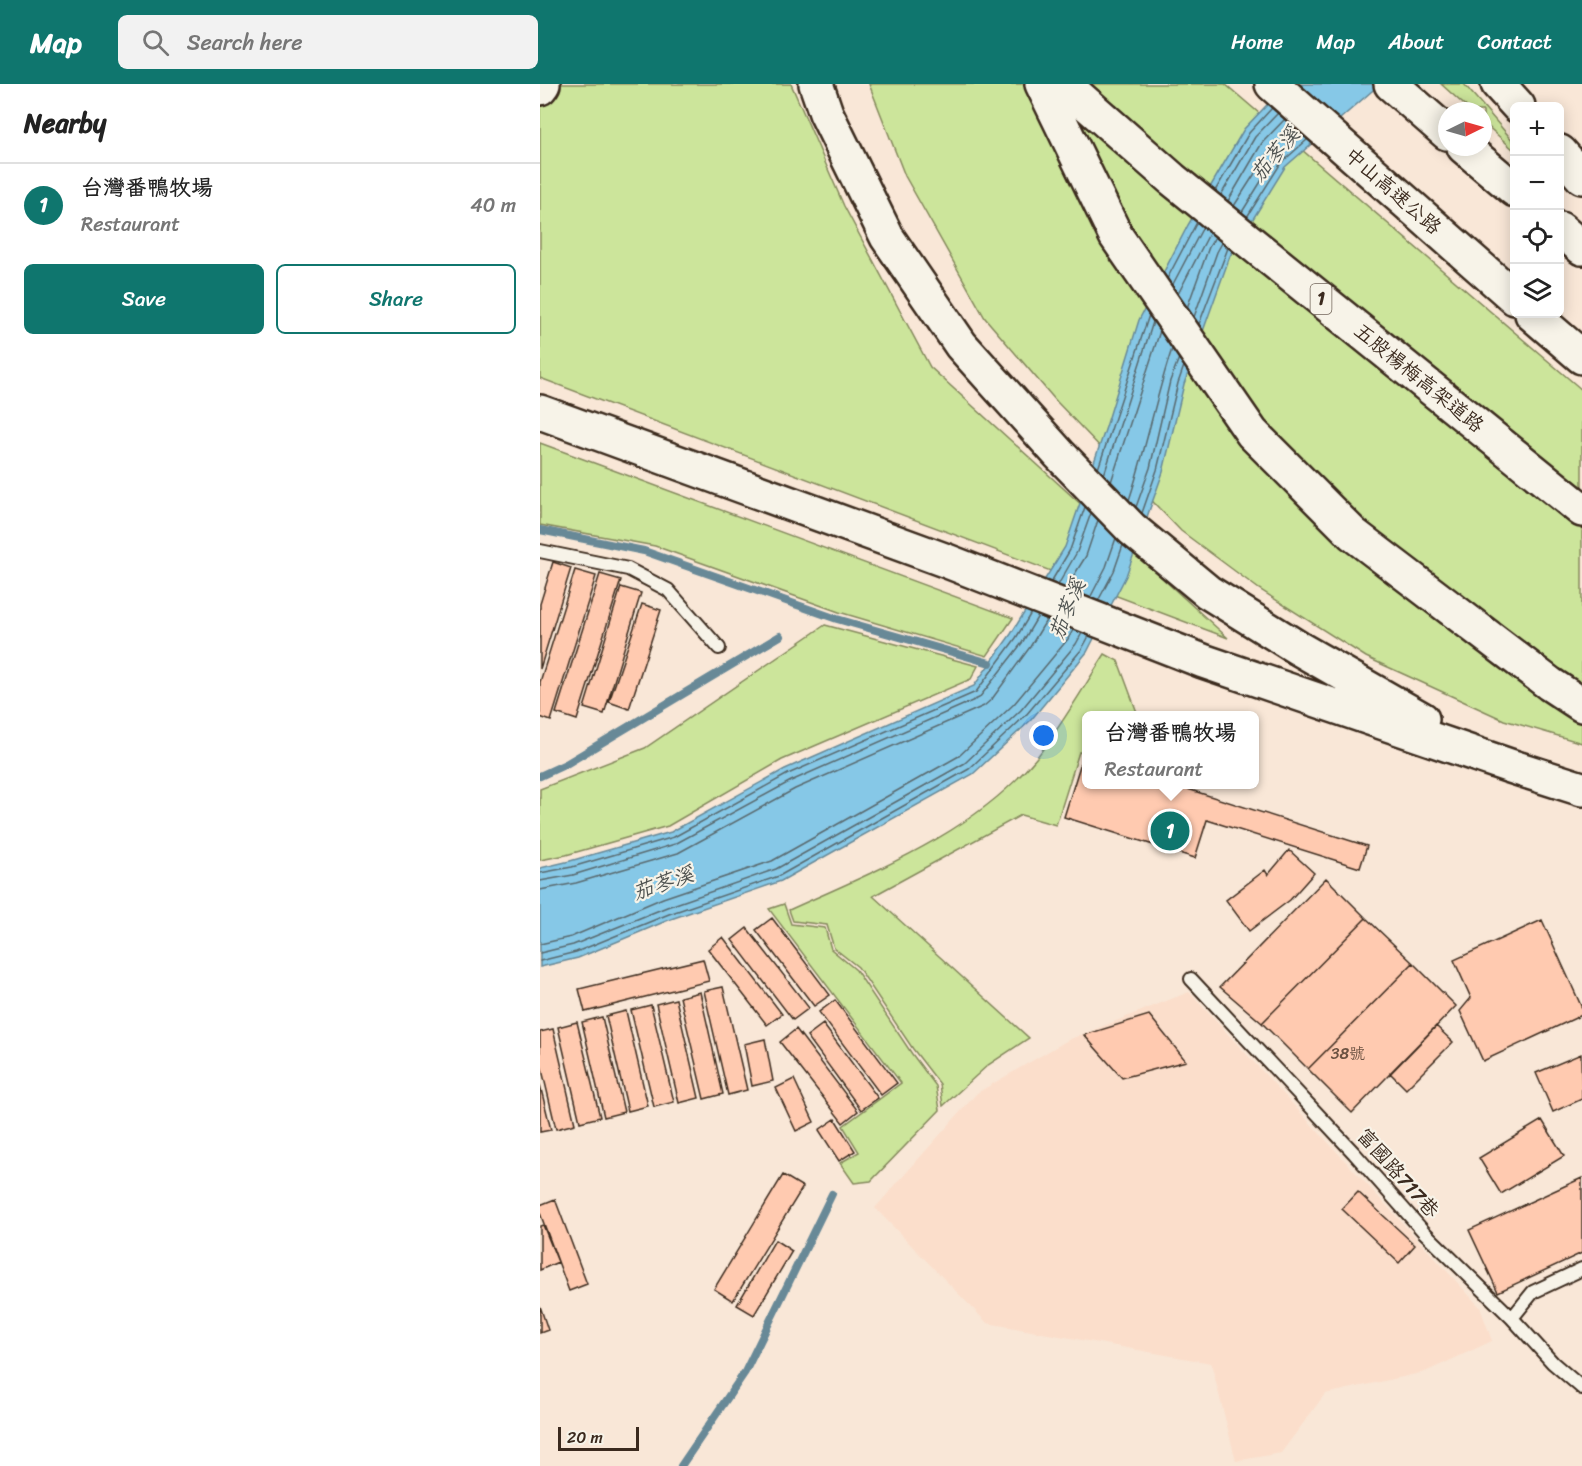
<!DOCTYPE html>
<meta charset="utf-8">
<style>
body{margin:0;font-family:Sriracha,"LXGW WenKai TC",sans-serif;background:#f2f2f2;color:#222}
.controls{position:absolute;right:18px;top:18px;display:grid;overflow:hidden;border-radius:9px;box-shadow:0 3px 15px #0003}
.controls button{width:54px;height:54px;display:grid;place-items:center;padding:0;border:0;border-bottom:2px solid #e0e0e0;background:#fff;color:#222;font:30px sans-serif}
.compass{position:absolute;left:898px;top:18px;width:54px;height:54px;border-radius:50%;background:#fff;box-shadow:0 3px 15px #0003;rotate:85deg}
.scale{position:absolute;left:18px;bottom:15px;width:81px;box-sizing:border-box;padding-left:6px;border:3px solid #3b2a1e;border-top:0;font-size:16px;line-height:21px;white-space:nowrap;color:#3b2a1e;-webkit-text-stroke:4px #f7f3e8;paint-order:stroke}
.you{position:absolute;left:504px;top:652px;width:21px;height:21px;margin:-15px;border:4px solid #fff;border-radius:50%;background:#1a73e8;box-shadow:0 0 0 9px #1a73e833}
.badge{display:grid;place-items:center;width:39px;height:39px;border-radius:50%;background:#0f766e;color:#fff;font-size:20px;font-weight:700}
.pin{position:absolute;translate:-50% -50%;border:3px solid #fff;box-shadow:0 2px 6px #0006}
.popup{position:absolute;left:542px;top:627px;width:177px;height:78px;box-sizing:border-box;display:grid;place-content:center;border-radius:9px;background:#fff;filter:drop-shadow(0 2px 4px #0005);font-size:20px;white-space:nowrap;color:#767676}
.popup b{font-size:22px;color:#222}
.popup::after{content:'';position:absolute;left:50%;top:100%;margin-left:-12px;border:12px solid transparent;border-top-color:#fff}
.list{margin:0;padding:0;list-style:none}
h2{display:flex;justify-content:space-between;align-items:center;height:78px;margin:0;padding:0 24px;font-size:26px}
h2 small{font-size:20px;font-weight:400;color:#767676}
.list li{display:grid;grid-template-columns:39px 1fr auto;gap:18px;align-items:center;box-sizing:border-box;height:84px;padding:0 24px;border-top:2px solid #e0e0e0}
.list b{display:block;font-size:22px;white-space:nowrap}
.list p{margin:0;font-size:20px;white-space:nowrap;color:#767676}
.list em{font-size:20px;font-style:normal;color:#767676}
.actions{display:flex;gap:12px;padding:18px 24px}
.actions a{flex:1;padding:14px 0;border:2px solid #0f766e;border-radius:9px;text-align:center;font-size:21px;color:#0f766e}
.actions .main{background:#0f766e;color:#fff}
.icon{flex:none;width:33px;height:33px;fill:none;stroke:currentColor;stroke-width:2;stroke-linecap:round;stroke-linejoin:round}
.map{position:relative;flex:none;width:1042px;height:1382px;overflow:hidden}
header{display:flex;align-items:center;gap:36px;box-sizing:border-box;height:84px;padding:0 30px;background:#0f766e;color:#fff}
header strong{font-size:28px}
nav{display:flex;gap:33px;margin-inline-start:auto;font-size:21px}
.search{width:420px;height:54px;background:#f2f2f2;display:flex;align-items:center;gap:15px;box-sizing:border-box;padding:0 21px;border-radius:9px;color:#767676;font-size:22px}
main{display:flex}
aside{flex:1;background:#fff}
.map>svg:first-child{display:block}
</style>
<header>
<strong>Map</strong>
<div class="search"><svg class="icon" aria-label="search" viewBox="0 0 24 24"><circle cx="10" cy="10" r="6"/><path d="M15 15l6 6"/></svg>Search here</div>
<nav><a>Home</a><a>Map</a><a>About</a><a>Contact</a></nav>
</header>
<main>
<aside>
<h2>Nearby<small></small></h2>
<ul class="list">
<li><span class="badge">1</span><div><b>台灣番鴨牧場</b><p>Restaurant</p></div><em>40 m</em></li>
</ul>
<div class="actions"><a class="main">Save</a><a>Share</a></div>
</aside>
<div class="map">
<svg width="1042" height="1382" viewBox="0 0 1042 1382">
<rect width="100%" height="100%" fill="#f9e7d7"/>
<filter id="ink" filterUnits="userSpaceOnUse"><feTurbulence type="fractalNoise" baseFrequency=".0167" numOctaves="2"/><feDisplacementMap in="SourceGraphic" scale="12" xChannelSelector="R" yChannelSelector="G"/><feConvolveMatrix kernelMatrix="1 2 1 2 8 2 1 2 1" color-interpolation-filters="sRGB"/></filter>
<g filter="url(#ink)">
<!-- built -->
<path fill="#fbdecb" d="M649,908L940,1223L952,1257L885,1288L785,1310L741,1369L696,1377L671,1279L447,1239L335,1124L437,1009L528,956Z"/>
<!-- green -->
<path fill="#cce59b" stroke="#84885c" stroke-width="1.5" d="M0,0H251L304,122L390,283L688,554L0,294Z
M329,0H685L1042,306V659L964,636L826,573L719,505L641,447L517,318L445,234L365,92Z
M901,0H924L974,58V66L943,38V27H931Z
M0,359L473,534L447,572L299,528L115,462L0,441Z
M285,541L438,582L431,595L242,676L128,742L26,771L0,776V705L105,664Z
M565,570L578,577L598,631L546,632V670L539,668L516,741L481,731L333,812L489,954L448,981L403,1022L400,1000L373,965L318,883L294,864L287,841L253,837L249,826C335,787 436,748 497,673C522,641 543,604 565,570Z
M244,820L251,840L285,844L291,865L316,886L372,970L396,1002L400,1026L331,1097L314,1099L300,1079L319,1068L303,1042L361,999L229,825Z"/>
<!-- water -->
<path fill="#86c8e7" stroke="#688997" stroke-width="1.5" d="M747,0H840L745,83L690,172L644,300L623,388L586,492L547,568L491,636L433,690L241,797L131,835L38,874L0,883V784L30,777L131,748L245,685L434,602L471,550L525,463L566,343L599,236L648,141L704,45Z"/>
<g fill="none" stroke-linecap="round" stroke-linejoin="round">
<!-- shore -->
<path stroke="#59696e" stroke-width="1.5" d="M675,107L709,49L732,24
M681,111L715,53L738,29
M688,117L722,59L745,35
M694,122L728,69L755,44
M702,128L735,75L762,50
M707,133L741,79L768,55
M627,195L657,138
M632,202L663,143
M638,210L670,148
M647,224L669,163L675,153
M654,233L677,168L682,159
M659,240L688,164
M558,385L609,231
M564,391L613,238
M571,398L620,247
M589,416C606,366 615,315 632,265
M596,423L610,384L630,297L639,274
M602,429L617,386L638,299L644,282
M511,498L530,466L545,423
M518,501L537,468L551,429
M526,504L546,472L558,436
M550,514L566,483L576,454
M558,517L574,487L583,461
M0,789L32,783L134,753L248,690L436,608L476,554L491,529
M0,797L33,791L135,760L251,697L439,614L482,559L498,532
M0,806L36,799L138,769L255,705L444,622L452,615L490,563L507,535
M0,860L31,853L123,814L232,777L419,672L474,620L528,555L533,546
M0,869L33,861L127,823L236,785L425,679L481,626L536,560L542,549
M0,877L36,868L129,830L239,792L429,685L486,631L542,565L549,552"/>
<!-- stream -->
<path stroke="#688997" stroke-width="8" d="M0,446L104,467L297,535L450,579
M0,692L26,680L240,552
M141,1382L205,1288L292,1110"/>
</g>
<!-- building -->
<path fill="#ffcab0" stroke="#3b2a1e" stroke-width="1.5" d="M13,478L31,484L0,585V520Z
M35,486L56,492L11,637L0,633V598Z
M60,490L81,496L37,636L16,629Z
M81,503L101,509L64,630L44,624Z
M102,520L121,526L89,625L69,618Z
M543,672L546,673V700H632L827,762L820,784L667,736L655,774L524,733Z
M749,766L774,789L750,816L709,847L686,816L725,786L728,791Z
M786,794L826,834L722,939L680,903Z
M232,834L290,911L274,922L216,846Z
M826,834L873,879L768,985L722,939Z
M1002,836L1042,924V931L943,977L920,927L931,914L914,876Z
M207,844L269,924L253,936L192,856Z
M183,853L242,930L227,941L168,865Z
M163,875L169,897L45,928L39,905Z
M873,879L916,922L812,1029L768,985Z
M183,903L207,1006L188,1011L164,907Z
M160,908L183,1010L164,1015L140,913Z
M136,915L159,1014L139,1019L116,920Z
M295,916L357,999L341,1011L279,928Z
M111,921L134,1018L114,1023L91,926Z
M86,927L108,1022L88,1027L66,932Z
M609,931L646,977L582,994L544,951Z
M62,933L84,1028L64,1033L42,938Z
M37,938L60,1033L40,1038L18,943Z
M283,940L338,1014L321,1026L267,952Z
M896,942L913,958L866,1005L850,989Z
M13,945L35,1040L16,1045L0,977V948Z
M256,945L318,1027L303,1039L240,958Z
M225,955L233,997L212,1002L204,960Z
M1041,970L1042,1015L1013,1028L996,989Z
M254,995L274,1038L256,1047L236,1004Z
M0,1001L11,1046L0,1048Z
M295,1035L315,1067L299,1077L279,1046Z
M1002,1036L1024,1072L961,1110L939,1074Z
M243,1091L263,1103L193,1217L174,1205Z
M1042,1094V1169L958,1208L929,1146Z
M818,1108L875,1161L859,1179L802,1125Z
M15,1115L47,1200L29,1207L0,1129V1121Z
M3,1141L18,1178L0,1186V1142Z
M235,1156L252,1167L214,1231L197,1221Z
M0,1222L8,1246L0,1249Z"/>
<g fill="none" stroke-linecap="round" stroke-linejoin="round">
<!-- lane casing -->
<g stroke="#3b2a1e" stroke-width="16">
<path id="lane" d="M0,467L88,485L128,506L179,564
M651,895L814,1069L884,1148L972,1234L1013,1279L1042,1304
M972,1234L993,1208L1042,1185"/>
</g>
<!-- highway casing -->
<g stroke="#3b2a1e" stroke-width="38">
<path id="highway" d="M276,0L286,29L347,153L421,261L519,370L592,445L668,508L758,564L882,635
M502,0L576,152L712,349L813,450L1010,600L1042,621
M524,0L632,95L1042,426
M732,0L975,214
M851,0L907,49
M958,0L978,22
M0,4L3,0
M924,63L975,106
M1020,68L1042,93
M1020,145L1042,164
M992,230L1042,273
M0,328L407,477L663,577L970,682L1042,705"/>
</g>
<!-- lane -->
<use href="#lane" stroke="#f7f3e8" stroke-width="12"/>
<!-- highway -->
<use href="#highway" stroke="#f7f3e8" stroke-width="33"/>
</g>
</g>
<g text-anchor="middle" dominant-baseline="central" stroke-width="4.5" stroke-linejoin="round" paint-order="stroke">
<!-- number labels -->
<g font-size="16" fill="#6c5242">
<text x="808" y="969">38號</text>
</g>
<!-- shield labels -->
<rect fill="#f7f3e8" stroke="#73665b" stroke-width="1.5" x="770.5" y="200" width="21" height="30" rx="4.5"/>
<g font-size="18" font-weight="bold" fill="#3b2a1e">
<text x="781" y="215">1</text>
</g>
<!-- street labels -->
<g font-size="20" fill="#3b2a1e" stroke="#f7f3e8">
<text transform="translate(853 107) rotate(41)">中山高速公路</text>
<text transform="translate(879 294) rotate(39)">五股楊梅高架道路</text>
<text transform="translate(858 1089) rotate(48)">富國路717巷</text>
</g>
<!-- water labels -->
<g font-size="21" font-style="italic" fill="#4e5250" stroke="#f7f3e8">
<text transform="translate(735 70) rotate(-50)">茄苳溪</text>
<text transform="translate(527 525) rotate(-68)">茄苳溪</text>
<text transform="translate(123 799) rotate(-19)">茄苳溪</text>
</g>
</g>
</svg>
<div class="controls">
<button>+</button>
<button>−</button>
<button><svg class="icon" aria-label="locate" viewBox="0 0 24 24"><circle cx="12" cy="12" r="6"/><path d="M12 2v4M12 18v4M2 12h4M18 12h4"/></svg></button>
<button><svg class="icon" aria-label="layers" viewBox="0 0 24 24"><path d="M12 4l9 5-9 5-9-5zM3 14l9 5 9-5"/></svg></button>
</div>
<svg class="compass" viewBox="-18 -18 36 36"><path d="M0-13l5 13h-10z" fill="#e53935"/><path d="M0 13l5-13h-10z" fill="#767676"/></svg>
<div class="scale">20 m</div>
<div class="you"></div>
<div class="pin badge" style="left:630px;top:747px">1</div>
<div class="popup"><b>台灣番鴨牧場</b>Restaurant</div>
</div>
</main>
